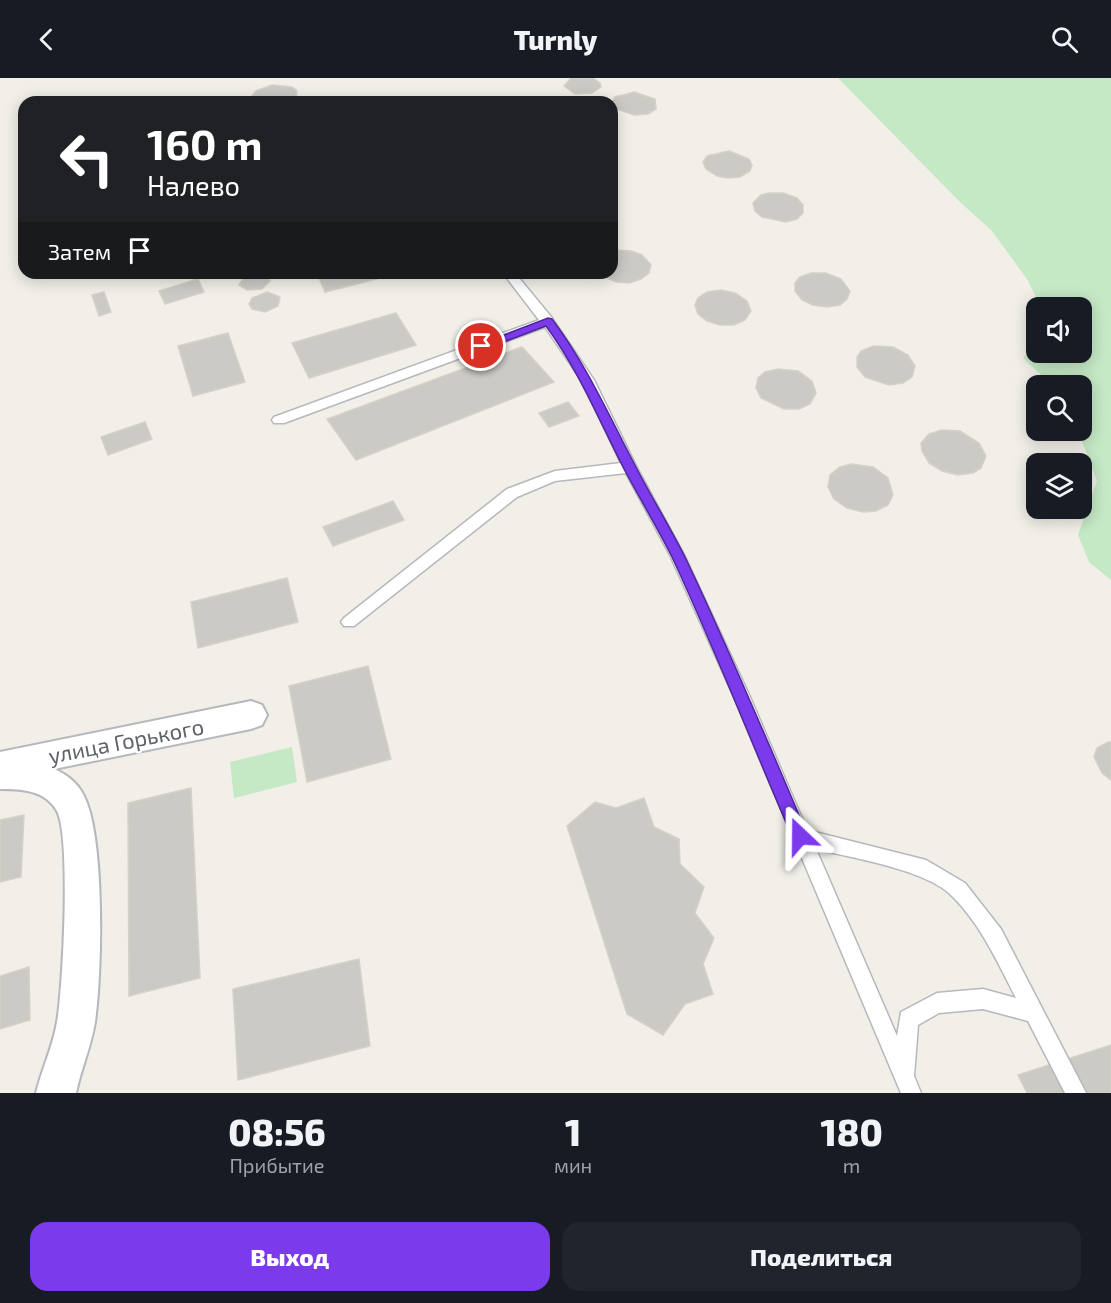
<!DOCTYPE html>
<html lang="ru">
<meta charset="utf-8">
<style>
:root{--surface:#171b24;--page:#20242c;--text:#f1f3f6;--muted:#9ea1a6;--accent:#7c3aed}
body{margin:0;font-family:"Exo 2",sans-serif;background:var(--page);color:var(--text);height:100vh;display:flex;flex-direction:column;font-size:22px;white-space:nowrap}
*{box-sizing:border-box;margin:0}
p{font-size:20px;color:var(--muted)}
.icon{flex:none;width:33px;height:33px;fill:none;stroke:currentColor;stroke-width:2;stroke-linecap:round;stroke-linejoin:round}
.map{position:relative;height:1015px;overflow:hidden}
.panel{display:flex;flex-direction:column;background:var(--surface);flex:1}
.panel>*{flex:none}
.top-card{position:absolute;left:18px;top:18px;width:600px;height:183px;border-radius:18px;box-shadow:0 3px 15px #0003;background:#202124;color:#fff;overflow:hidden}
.buttons{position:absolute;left:1026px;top:219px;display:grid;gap:12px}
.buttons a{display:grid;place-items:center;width:66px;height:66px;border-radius:12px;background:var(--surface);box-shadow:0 3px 15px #0003;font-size:30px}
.pin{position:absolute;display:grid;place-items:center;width:51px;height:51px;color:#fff;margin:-26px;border:3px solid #fff;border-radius:50%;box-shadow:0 2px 6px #0007}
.me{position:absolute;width:66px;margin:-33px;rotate:337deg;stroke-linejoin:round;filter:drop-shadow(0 0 4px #0008)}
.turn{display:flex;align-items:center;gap:21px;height:126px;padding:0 30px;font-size:27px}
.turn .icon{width:78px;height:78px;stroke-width:2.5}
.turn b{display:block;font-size:42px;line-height:51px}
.then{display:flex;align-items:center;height:57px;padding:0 30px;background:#0003;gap:12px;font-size:22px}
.eta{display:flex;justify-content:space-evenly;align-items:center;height:102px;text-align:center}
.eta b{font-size:36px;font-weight:800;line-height:42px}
.primary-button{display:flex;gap:12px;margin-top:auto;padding:12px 30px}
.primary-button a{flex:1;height:69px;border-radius:18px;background:var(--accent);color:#fff;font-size:24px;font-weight:800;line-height:69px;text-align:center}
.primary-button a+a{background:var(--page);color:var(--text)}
header{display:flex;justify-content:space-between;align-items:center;height:78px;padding:0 30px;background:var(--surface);font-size:27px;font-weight:800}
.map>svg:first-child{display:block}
.green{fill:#c5e8c5}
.building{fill:#cccac5;stroke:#d6d1c6;stroke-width:1.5}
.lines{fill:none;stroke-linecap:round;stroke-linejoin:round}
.lane-casing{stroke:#b5b8bc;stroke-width:3}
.street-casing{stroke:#b5b8bc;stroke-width:4}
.lane{fill:#fff;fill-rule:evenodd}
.street{fill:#fff;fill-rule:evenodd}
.route{fill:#7c3aed;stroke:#51269a;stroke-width:1.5}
.labels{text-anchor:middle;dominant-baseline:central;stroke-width:4.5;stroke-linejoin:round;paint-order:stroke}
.street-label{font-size:22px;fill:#5f6368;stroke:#fff}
</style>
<header><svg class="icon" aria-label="back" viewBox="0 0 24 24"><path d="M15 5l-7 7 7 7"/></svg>Turnly<svg class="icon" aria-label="search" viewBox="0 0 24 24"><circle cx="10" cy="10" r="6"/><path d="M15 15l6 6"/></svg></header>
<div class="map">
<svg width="1111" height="1015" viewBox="0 0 1111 1015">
<rect width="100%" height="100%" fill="#f1efe8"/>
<path class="green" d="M838 0H1111V502L1089 484 1078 457 1097 403 1078 353 1082 352V308L1052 307 1023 280 1036 264V274H1082V230L1041 229 1027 201 992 153 959 123Z
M292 669 297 704 234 720 230 684Z"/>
<path class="building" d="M593 0 600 5 601 9 592 15 575 16 564 8 571 0Z
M272 7 292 9 297 13 296 20 292 24 253 23 252 18 256 13Z
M634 14 655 21 656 31 648 36 634 37 614 30 612 24 615 19Z
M729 73 749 81 752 87 750 93 740 99 728 100 717 98 706 91 703 84 707 78Z
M769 115H783L797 120 803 127V135L797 141 786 144 762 139 755 133 753 125 761 117Z
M616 172 631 173 642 177 651 187 649 195 641 201 629 205 616 204 605 199 600 195H612V173Z
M265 195 270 203 262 211 247 212 239 207 246 196Z
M317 195H396V196L325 214Z
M811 195H826L841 201 850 213 847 221 840 227 827 229 813 227 802 222 795 213V205L800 199Z
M198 201 204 214 165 226 159 213Z
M721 212 735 215 747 223 751 233 745 242 734 247H720L707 243 698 236 695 227 698 220 707 214Z
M104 214 111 234 99 238 92 217Z
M267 214 280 219 278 228 265 234 252 231 249 226 252 220Z
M396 235 416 267 309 300 292 265Z
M228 255 245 304 193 318 178 268Z
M873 268 893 269 908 277 915 288 912 299 903 305 889 307 865 299 857 289V279L861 273Z
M522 269 554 304 356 382 327 341Z
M778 291 798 293 812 303 816 315 810 326 799 331H784L761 320 756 310 758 300 765 294Z
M568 324 579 338 549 349 539 335Z
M145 344 152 361 108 377 101 359Z
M942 352 960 353 979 365 986 378 981 390 973 395 958 397 942 393 929 385 922 373 921 365 929 356Z
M851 386 873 389 888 400 893 417 888 427 876 433 863 434 847 430 834 421 828 409 830 397 840 389Z
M393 423 404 442 333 468 323 449Z
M287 500 298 544 198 570 191 524Z
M368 588 391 681 307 704 289 608Z
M1108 664H1111V702L1102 695 1094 679 1097 670Z
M191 710 200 900 129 918 128 725Z
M644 720 654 749 679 761 680 786 704 809 695 835 714 860 703 886 713 916 685 926 663 957 627 936 567 748 595 724 616 730Z
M24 737 21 799 0 804V742Z
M359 881 370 968 238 1002 233 911Z
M29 889 30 942 0 951V898Z
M1111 967V1015H1027L1018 997Z"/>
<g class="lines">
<defs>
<path id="lane" d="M503 195H515L552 240 594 302 637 390 684 477 750 619 807 752 926 782 965 805 1001 851 1086 1015H1065L1028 943 983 931 939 935 918 947 914 998 921 1015H901L734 619 670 477 626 395 555 403 517 419 354 548H344L341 544 344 540 507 411 555 393 621 385 582 303 545 249 284 345H274L272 342 274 339 539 242ZM816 771C852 780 929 792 953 819 981 847 998 885 1016 920L983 911 937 915 901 934 897 958Z"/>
<path id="street" d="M251 623 262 627 267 637 262 647 251 651 54 691C66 696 78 705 84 718 105 760 102 895 95 944 91 969 81 991 76 1015H36C42 991 53 968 57 944 63 911 71 759 57 733 45 712 22 711 0 711V674Z"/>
</defs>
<use href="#lane" class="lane-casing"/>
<use href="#street" class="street-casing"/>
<use href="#lane" class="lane"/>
<use href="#street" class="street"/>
</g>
<path class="route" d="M548 240 552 241C588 289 609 338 637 391 652 420 670 449 685 479 729 571 768 664 808 758L806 763 800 766 794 763C753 669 716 573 672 479 657 449 640 421 624 391 599 342 579 293 546 248L485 271 475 268Z"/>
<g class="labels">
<g class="street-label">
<text transform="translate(126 662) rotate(-11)">улица Горького</text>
</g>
</g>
</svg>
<div class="buttons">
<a><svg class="icon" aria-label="sound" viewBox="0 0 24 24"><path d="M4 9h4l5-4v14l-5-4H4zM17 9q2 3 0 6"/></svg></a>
<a><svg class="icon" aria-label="search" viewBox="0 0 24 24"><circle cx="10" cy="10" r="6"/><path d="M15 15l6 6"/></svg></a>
<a><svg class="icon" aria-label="layers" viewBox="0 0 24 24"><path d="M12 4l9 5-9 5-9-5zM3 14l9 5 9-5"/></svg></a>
</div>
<div class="pin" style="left:481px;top:268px;background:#d93025"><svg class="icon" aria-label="arrive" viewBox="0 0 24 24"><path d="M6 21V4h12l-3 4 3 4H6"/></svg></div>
<svg class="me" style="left:800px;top:758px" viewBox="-20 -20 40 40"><path d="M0-17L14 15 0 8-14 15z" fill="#7c3aed" stroke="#fff" stroke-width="4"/></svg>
<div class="top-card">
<div class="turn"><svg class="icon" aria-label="left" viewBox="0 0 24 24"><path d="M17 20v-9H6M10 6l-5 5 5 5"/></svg><div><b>160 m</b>Налево</div></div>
<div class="then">Затем<svg class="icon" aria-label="arrive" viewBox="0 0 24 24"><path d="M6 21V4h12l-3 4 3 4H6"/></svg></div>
</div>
</div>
<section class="panel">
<div class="eta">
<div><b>08:56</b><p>Прибытие</p></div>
<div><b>1</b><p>мин</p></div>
<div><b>180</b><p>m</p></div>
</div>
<div class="primary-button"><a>Выход</a><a>Поделиться</a></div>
</section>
